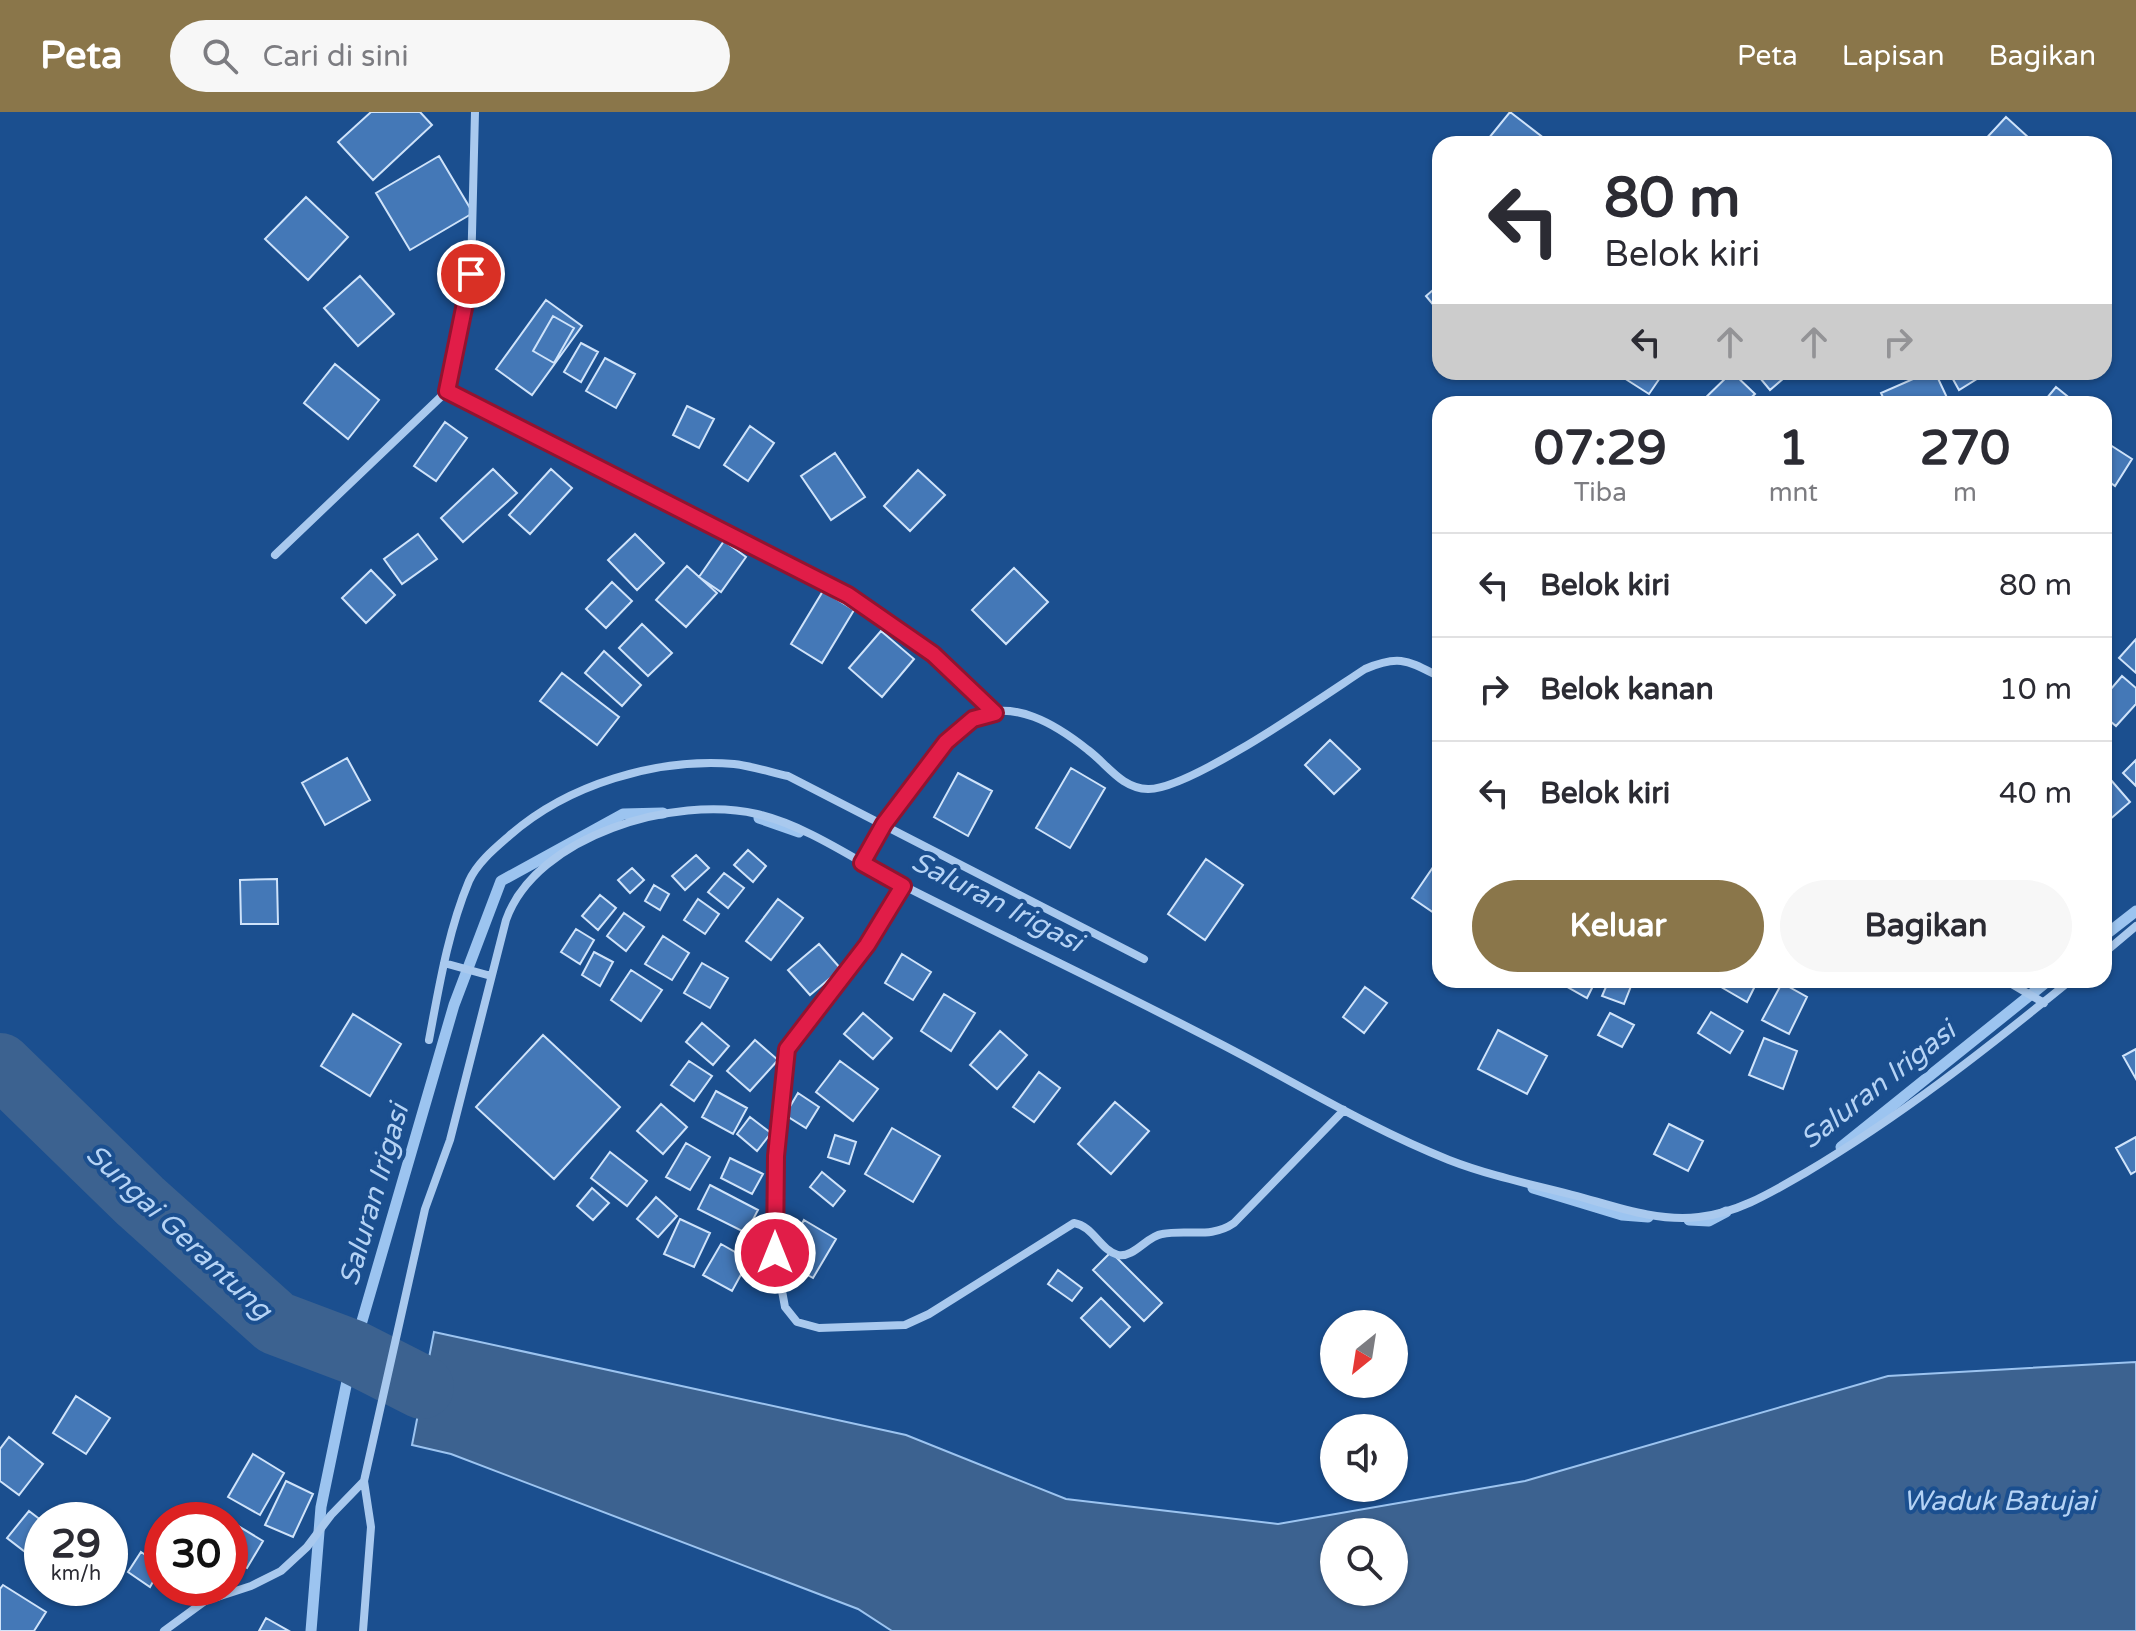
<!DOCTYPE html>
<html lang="id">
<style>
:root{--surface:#fff;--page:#f7f7f7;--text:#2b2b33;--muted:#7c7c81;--line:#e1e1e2;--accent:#8a764a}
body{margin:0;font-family:"Varela Round",sans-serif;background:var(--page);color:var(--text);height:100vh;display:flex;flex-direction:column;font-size:30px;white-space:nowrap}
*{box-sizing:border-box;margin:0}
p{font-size:26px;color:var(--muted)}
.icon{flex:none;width:44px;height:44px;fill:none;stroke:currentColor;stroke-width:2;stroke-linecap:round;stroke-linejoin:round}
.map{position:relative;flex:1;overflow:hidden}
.side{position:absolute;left:1432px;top:284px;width:680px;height:592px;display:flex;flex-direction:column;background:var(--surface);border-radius:24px;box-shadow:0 2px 6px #0004}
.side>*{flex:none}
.top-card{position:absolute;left:1432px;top:24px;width:680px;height:244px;border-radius:24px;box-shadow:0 2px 6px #0004;background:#fff;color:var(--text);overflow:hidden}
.needle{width:52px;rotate:210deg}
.tools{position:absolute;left:1320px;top:1198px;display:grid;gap:16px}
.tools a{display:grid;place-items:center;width:88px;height:88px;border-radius:50%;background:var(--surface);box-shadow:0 2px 6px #0004;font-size:40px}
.speed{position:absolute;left:24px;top:1390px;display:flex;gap:16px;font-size:40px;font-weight:700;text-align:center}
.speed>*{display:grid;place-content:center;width:104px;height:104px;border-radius:50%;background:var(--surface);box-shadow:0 2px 6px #0004;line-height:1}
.speed small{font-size:20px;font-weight:400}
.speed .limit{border:12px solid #d22;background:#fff;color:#111}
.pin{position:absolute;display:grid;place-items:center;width:68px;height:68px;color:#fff;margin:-34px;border:4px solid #fff;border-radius:50%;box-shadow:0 2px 8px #0007}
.me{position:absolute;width:88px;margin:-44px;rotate:0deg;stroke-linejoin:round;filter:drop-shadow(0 0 6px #0008)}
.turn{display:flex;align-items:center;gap:28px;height:168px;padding:0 40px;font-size:36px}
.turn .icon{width:104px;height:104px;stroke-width:2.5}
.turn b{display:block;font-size:56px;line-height:68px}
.lanes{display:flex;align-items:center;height:76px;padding:0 40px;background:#0003;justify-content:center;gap:40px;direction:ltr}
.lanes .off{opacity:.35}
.eta{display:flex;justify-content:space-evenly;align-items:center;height:136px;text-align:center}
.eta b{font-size:48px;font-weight:800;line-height:56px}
.primary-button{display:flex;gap:16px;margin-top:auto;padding:16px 40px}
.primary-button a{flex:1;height:92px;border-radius:48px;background:var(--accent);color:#fff;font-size:32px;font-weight:800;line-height:92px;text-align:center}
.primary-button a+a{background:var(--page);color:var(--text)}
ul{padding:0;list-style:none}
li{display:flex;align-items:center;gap:24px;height:104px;padding:0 40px;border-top:2px solid var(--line)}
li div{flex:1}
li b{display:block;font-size:30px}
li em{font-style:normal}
header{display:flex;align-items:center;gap:48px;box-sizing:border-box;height:112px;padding:0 40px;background:var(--accent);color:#fff}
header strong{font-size:38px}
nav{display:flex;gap:44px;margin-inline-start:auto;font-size:28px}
.search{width:560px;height:72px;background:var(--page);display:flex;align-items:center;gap:20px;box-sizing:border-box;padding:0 28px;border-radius:44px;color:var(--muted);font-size:30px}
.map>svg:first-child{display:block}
.water{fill:#3c6290;stroke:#9cc4f0;stroke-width:2;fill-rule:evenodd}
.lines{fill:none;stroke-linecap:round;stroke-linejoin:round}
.stream{stroke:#9cc4f0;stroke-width:11}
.river{stroke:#3c6290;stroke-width:64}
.building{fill:#4478b7;stroke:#cfe3fa;stroke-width:2}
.minor{stroke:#a9c9ee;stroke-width:8}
.route-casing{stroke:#92132f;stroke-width:20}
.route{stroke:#e11d48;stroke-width:14}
.labels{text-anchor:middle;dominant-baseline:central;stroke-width:8;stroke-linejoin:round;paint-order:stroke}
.water-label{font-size:28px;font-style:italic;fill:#b5d3f5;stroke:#1b4f8f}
</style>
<header>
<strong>Peta</strong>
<div class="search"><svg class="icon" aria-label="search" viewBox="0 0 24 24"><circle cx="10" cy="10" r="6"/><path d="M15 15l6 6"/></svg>Cari di sini</div>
<nav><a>Peta</a><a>Lapisan</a><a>Bagikan</a></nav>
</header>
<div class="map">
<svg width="2136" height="1519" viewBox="0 0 2136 1519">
<rect width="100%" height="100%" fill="#1b4f8f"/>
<path class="water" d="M434 1220 906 1323 1066 1387 1278 1412 1525 1369 1888 1264 2136 1250V1519H892L858 1497 451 1342 412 1333ZM1334 1420H1394V1480H1334Z"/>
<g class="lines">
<path class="stream" d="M759 706 799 720
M2104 824 2136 799
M1841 1035 2049 868
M1533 1076 1622 1103 1648 1105
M1689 1108 1709 1109 1726 1100
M311 1519 321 1395 353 1240 454 893 501 769 623 702 663 701"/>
<path class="river" d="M0 953 140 1089 276 1211 353 1240 422 1275"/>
</g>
<path class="building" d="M371 0H420L432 13 373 68 338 30Z
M1510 0 1545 27 1541 32H1484Z
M2006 5 2029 26 2023 32H1981Z
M439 44 473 101 410 138 376 81Z
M306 85 348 125 308 168 265 127Z
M360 164 394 202 358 234 324 196Z
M1440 172V201L1426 184Z
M546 188 582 214 532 283 496 257Z
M553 204 574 216 554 251 533 239Z
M581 231 598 240 581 270 564 260Z
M605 246 635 262 616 296 586 279Z
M335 252 379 288 348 327 304 291Z
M1628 260H1664L1649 282 1624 266Z
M1732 260 1755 282 1744 292H1699Z
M1755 260H1791L1770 278Z
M1929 260H1935L1950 292H1886L1881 281Z
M1949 260H1988L1959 278Z
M2056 275 2077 292H2042Z
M687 294 714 307 699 336 673 323Z
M445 310 467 326 436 369 414 354Z
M750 314 774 331 748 369 724 353Z
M2104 329 2132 347 2115 374 2104 366Z
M835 341 865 385 831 408 801 364Z
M493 357 517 381 463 430 441 406Z
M551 357 572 376 530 422 509 403Z
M918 358 945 383 910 419 884 394Z
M418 422 437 447 402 472 384 447Z
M635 422 664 451 637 478 608 448Z
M724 429 746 445 721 480 699 465Z
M687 454 717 481 686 515 656 488Z
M1014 456 1048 490 1006 532 972 498Z
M371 458 395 483 366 511 342 486Z
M612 470 632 489 606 516 586 497Z
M823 479 854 498 822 551 791 532Z
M642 512 672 541 648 564 619 536Z
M881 519 914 547 882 585 849 556Z
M2136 527V561L2119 546Z
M604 539 641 573 622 594 585 561Z
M562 561 619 605 597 633 540 589Z
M2122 564 2136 576V592L2116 614 2104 604V585Z
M1330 628 1360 657 1334 682 1305 653Z
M347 646 370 688 325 713 302 671Z
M2136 648V674L2123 661Z
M1071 656 1105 676 1070 736 1036 716Z
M2104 660 2130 690 2108 709 2104 703Z
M958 661 992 679 968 724 934 705Z
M748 738 766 754 753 770 734 753Z
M696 743 709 756 685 778 672 764Z
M1440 745V805L1412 786Z
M1206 747 1243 773 1205 828 1168 802Z
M632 756 644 768 630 781 618 768Z
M724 761 744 776 728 796 708 780Z
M277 767 278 812H241L240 768Z
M654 773 669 782 660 798 645 789Z
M600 783 616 796 598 818 582 804Z
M698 787 719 802 705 822 684 808Z
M778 787 803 806 771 848 746 829Z
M624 801 644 815 626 839 607 824Z
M576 817 594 828 580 852 561 840Z
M663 824 689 841 672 868 645 852Z
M819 832 841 857 810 883 788 858Z
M594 840 613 850 600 874 582 863Z
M902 842 931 860 913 888 885 871Z
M702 851 728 866 710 896 684 881Z
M631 858 662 878 641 909 611 888Z
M1555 868H1596L1587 886Z
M1609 868 1633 869 1624 892 1602 884Z
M1725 868H1758L1747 890 1721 875Z
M1782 871 1807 885 1789 922 1762 908Z
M1365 875 1387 891 1364 921 1343 905Z
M944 882 975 901 951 939 921 919Z
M1711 900 1743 919 1730 941 1698 921Z
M863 901 892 926 873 947 844 922Z
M1610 901 1634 913 1622 935 1598 923Z
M353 902 401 932 370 984 321 954Z
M702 911 729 934 713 953 686 930Z
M1498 918 1547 944 1527 982 1478 957Z
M1000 919 1027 943 997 977 970 953Z
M543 923 620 995 554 1067 476 995Z
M1764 926 1797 939 1783 977 1749 963Z
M755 928 778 948 750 979 727 959Z
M2136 937V967L2123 944Z
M689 949 712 964 694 989 671 973Z
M840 949 878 977 853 1009 816 980Z
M1039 960 1060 976 1034 1010 1013 995Z
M716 979 747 996 733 1022 702 1005Z
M798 981 819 995 806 1016 785 1003Z
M1115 990 1149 1019 1111 1062 1078 1032Z
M661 992 687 1015 663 1042 637 1019Z
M750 1005 771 1021 757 1039 737 1022Z
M1669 1012 1703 1029 1688 1059 1654 1042Z
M892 1016 940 1044 913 1090 865 1062Z
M835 1023 856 1030 849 1052 828 1045Z
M2136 1025V1059L2131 1062 2116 1036Z
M686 1031 710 1045 690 1078 666 1065Z
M610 1040 647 1069 627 1094 591 1066Z
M730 1046 763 1062 752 1082 721 1066Z
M822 1060 845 1079 833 1094 810 1075Z
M710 1073 758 1098 746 1121 698 1097Z
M592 1076 609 1091 593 1108 577 1094Z
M656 1085 677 1104 658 1125 637 1107Z
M680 1107 710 1121 694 1155 664 1142Z
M804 1108 836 1127 813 1166 781 1148Z
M721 1132 749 1148 732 1179 703 1163Z
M1111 1140 1162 1191 1144 1209 1093 1158Z
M1058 1158 1082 1176 1072 1189 1048 1172Z
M1101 1186 1130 1215 1110 1235 1081 1206Z
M76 1284 110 1306 86 1342 53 1321Z
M9 1325 43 1352 19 1383 0 1369V1337Z
M253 1342 284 1361 260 1403 228 1385Z
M286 1369 313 1382 293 1425 265 1413Z
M29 1399 42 1409V1434L33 1446 7 1426Z
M230 1409 263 1429 247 1456 230 1446Z
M141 1440 162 1454 150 1475 128 1460Z
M3 1473 46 1500 34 1519H0V1477Z
M266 1506 289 1519H259Z"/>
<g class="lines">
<path class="minor" d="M475 0 471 162 447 279 848 483 933 542 995 601
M275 443 447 279
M862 751C876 720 898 693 920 666 935 646 950 621 972 607 1012 584 1058 614 1088 638 1108 653 1121 676 1148 677 1190 678 1325 583 1365 557 1400 542 1408 549 1440 565
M903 774 867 833 787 937 776 1044 775 1141 785 1195 797 1210 819 1216 905 1213 929 1202 1074 1111C1093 1114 1100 1138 1118 1143 1134 1146 1147 1124 1162 1122 1188 1117 1211 1127 1234 1111L1344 998
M2104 841 2136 814
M444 851 491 864
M2005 868 2044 891
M429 928C439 875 448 819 469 769 477 751 494 737 509 724 568 672 656 646 734 652 752 654 770 660 788 664L1144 847
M164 1519 205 1489 251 1474 281 1459 307 1435 331 1403 364 1369
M363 1519 371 1415 364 1369 425 1097 450 1028 506 808C536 723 676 683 757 702 809 714 861 752 908 776 1009 827 1111 875 1211 927 1290 967 1366 1015 1449 1048 1490 1064 1535 1073 1577 1084 1617 1095 1658 1110 1699 1105 1738 1101 1772 1080 1805 1061 1901 1004 1985 938 2071 868"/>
</g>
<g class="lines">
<defs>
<path id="route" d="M471 162 447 279 848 483 933 542 995 601 973 607 946 630 884 712 862 751 903 774 867 833 787 937 776 1044 775 1141"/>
</defs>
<use href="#route" class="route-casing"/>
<use href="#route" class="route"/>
</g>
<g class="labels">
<g class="water-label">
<text transform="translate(997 790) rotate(27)">Saluran Irigasi</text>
<text transform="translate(1878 973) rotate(-38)">Saluran Irigasi</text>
<text transform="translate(374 1083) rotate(-74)">Saluran Irigasi</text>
<text transform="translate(179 1120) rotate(43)">Sungai Gerantung</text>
<text x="1999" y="1389">Waduk Batujai</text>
</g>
</g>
</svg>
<div class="tools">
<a><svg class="needle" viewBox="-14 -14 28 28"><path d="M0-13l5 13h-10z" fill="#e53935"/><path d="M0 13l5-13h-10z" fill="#7c7c81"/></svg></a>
<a><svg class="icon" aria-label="sound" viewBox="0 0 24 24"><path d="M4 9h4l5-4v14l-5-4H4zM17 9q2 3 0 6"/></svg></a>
<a><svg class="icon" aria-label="search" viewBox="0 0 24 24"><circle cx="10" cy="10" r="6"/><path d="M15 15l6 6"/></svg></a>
</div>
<div class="speed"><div>29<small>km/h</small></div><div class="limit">30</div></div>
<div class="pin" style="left:471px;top:162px;background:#d93025"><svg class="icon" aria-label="arrive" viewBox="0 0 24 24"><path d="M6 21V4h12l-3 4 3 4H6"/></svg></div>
<svg class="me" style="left:775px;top:1141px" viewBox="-20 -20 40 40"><circle r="17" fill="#e11d48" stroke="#fff" stroke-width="3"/><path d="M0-11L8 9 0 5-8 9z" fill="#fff"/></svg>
<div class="top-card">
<div class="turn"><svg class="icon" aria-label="left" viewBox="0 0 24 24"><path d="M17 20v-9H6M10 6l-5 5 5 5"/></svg><div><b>80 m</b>Belok kiri</div></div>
<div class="lanes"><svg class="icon" aria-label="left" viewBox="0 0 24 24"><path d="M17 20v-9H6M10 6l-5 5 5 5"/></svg><svg class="icon off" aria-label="ahead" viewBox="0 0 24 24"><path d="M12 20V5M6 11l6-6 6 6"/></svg><svg class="icon off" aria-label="ahead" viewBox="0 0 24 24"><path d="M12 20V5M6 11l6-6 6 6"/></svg><svg class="icon off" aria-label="right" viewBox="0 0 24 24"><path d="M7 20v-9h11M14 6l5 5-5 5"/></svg></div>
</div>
<section class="side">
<div class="eta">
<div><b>07:29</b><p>Tiba</p></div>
<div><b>1</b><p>mnt</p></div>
<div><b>270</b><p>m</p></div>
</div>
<ul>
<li><svg class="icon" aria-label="left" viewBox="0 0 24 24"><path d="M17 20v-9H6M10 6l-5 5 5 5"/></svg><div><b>Belok kiri</b></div><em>80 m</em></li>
<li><svg class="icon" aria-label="right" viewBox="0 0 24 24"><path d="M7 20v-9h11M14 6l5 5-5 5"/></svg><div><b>Belok kanan</b></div><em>10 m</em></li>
<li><svg class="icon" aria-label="left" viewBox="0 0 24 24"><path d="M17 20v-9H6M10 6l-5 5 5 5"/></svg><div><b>Belok kiri</b></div><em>40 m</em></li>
</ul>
<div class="primary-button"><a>Keluar</a><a>Bagikan</a></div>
</section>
</div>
